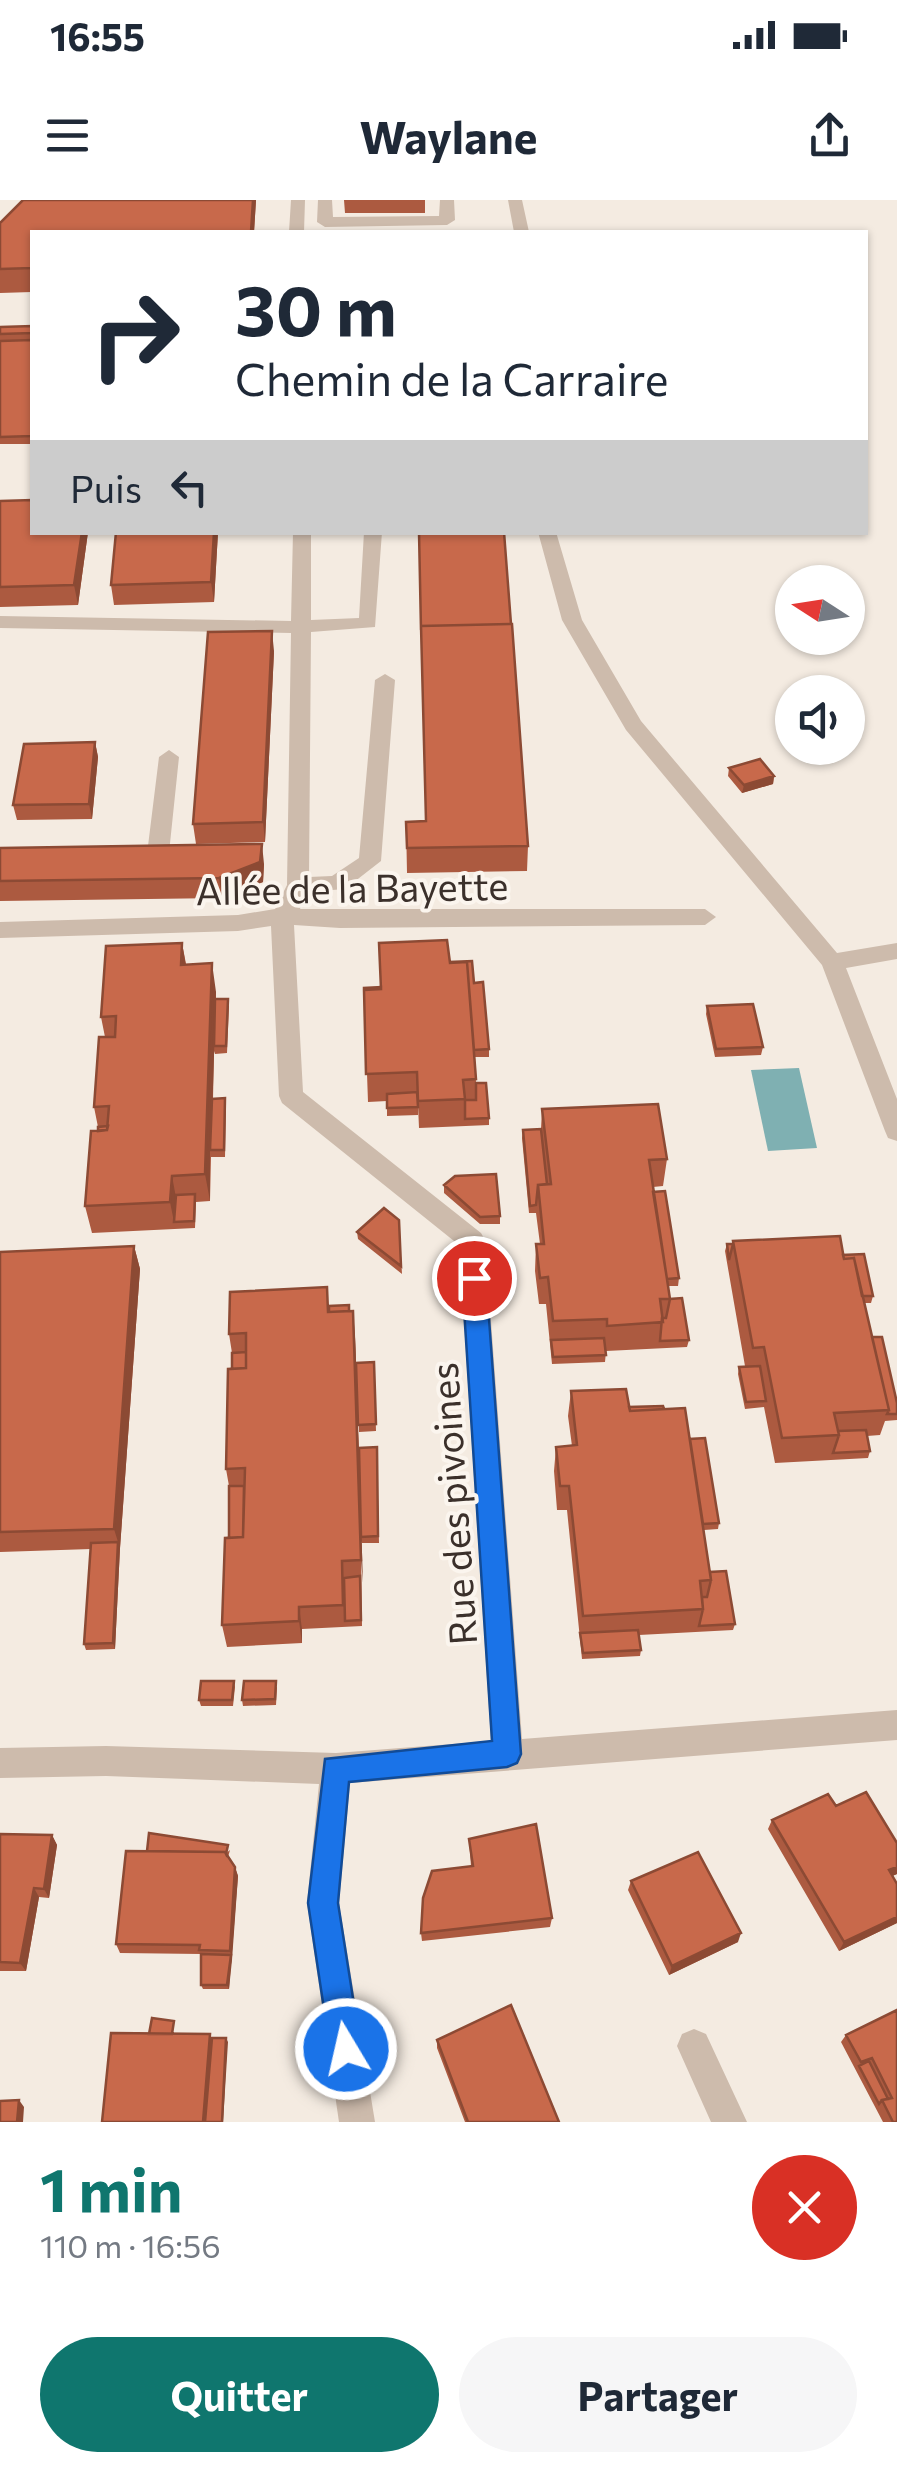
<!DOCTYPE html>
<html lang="fr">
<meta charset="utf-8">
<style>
:root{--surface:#fff;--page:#f6f6f7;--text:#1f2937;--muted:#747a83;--accent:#0f766e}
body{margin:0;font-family:Commissioner,sans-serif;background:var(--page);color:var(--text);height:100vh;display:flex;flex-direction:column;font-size:38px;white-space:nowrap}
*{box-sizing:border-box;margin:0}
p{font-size:32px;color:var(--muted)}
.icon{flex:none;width:55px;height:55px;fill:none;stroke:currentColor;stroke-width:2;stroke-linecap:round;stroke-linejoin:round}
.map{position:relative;height:1922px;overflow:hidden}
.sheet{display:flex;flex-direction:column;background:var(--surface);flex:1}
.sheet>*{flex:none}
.hud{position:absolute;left:30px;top:30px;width:838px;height:305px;border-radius:0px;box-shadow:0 2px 8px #0004;background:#fff;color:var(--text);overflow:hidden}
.needle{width:65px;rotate:282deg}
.buttons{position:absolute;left:775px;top:365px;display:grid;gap:20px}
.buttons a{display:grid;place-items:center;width:90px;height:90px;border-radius:50%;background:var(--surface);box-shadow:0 2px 8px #0004;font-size:50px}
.pin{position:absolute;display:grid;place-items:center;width:85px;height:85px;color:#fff;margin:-42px;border:5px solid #fff;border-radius:50%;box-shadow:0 2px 10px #0007}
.me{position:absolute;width:110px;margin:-55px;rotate:351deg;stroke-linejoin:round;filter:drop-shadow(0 0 8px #0008)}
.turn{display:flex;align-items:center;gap:35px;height:210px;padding:0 40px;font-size:45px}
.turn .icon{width:130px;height:130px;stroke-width:2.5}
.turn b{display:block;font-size:70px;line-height:85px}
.then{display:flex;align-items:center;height:95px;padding:0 40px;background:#0003;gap:20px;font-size:38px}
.round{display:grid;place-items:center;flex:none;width:105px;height:105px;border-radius:52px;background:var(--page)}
.summary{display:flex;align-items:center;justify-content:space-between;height:170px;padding:0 40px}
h1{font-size:60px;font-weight:700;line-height:75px;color:var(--accent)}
.cta{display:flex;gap:20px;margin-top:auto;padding:20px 40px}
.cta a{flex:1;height:115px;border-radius:60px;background:var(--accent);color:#fff;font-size:40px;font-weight:700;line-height:115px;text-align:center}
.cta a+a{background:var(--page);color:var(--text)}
.status{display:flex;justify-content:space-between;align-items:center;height:70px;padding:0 50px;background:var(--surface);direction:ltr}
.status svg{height:28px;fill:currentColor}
header{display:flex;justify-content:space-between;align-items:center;height:130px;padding:0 40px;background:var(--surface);font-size:45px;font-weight:700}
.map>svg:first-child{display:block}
.water{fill:#7fb0b2}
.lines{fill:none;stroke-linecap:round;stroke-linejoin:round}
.minor{fill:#cdbbac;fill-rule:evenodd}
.wall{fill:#ac5a40}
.shaded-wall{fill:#8c4a34}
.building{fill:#c8694b;stroke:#8c4a34;stroke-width:2.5}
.route{fill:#1a73e8;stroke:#114b97;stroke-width:2.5}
.labels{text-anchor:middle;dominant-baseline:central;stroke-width:8;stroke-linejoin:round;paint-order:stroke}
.street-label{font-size:38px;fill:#3b302b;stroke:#fbf5ee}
</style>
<div class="status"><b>16:55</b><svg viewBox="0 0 49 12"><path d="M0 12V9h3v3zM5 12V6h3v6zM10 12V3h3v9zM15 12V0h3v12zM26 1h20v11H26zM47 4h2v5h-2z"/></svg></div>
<header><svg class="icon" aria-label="menu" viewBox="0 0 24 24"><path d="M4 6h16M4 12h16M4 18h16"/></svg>Waylane<svg class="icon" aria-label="share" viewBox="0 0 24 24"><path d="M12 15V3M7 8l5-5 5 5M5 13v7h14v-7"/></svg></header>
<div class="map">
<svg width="897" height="1922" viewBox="0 0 897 1922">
<rect width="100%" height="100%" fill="#f4ebe1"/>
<path class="water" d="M799 868 817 948 768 951 751 870Z"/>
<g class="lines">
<path class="minor" d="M291 0H305L304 32H289Z
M318 0H332L333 17 439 16 440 0H454L455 20 447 25 325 27 317 22Z
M508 0H522L529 32H514Z
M293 332H311V420L359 418 364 332H382L375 427 311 432 309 677 332 676 359 658 375 480 385 474 395 480 381 661 345 689 307 692 300 709H705L716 717 705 725 340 728 294 725 303 892 481 1033 485 1040 522 1539 897 1510V1540L350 1583 339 1703 375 1922H339L307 1703 319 1584 106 1576 0 1578V1548L106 1546 336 1553 491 1541 459 1045 282 903 279 896 271 726 238 731 0 738V722L238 715 275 709 287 685 291 433 0 428V416L291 421Z
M538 332H556L582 420 641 521 837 753 897 743V759L846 768 897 899V941L888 938 885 931 822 765 626 530 562 420Z
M169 550 179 557 169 653 158 660 127 659 124 654 127 649 148 646 159 557Z
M694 1829 706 1834 747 1922H711L677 1846 682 1834Z"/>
</g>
<path class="wall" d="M23 0H256L254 32H32V92L0 93V23Z
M344 0H425V13H345Z
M32 126V244H0V127Z
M0 301 32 332H88L78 405 0 407Z
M218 332 214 402 114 405 111 385Z
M274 451 265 642 196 644 193 624Z
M95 542 98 557 92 619 17 620 13 605Z
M729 568 774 576 773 584 742 593 728 576Z
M406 622 528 646 527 671 407 673Z
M0 648 264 664 263 682 222 698 0 701Z
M182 743 186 764 216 792V799L229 806 227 853 215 854 214 851 213 899 226 906 225 957H211L210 1001 196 1002 195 1028 92 1033 85 1006 98 927 94 907 105 837 101 817Z
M449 762 474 783 489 849V857H475L476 883 489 918V925L419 928 418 905V915L387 916V901L368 902 364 788 381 787Z
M707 806 763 847 761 855 715 857 706 814Z
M542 909 667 959 663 986 653 987 679 1078 678 1086H668L670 1099 689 1140 687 1147 606 1151 605 1162 552 1164 546 1104H539L535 1071 536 1044H540L536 1013H529L522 938 523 930 541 929Z
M444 985 500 1016V1024H480L444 993Z
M399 1020 402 1074 358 1039 357 1032Z
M733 1041 843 1055 873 1096 871 1103H864L872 1137 897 1203V1220L885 1221 880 1235 867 1236 870 1251 868 1258 775 1263 764 1207 745 1209 738 1174 739 1167 745 1166 725 1051 727 1044H733Z
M134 1046 140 1069 120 1348 115 1449 86 1450 84 1444 91 1349 0 1352V1052Z
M329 1106 350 1111 355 1137 356 1163 374 1162 376 1231 359 1232 357 1199 361 1309 377 1253 379 1343H362L361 1341 362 1426 302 1429V1443L227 1447 222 1425 229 1338V1286L226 1269 232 1153 229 1134Z
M571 1191 629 1207 664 1209 690 1239 719 1323 718 1329 704 1330 710 1372 735 1424 733 1430 639 1435 641 1450 640 1456 582 1459 567 1310H557L554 1271 556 1247 572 1246 568 1216Z
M234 1481 235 1487 233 1506H201L199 1500Z
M277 1487 276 1505 243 1506 242 1500Z
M772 1620 897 1674 892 1676 897 1684V1723L839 1751 768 1629Z
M0 1634 52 1635 57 1645 49 1698 39 1697 26 1771H0Z
M469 1639 552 1718 550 1727 422 1741 421 1733 471 1666Z
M230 1650 228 1657 235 1667 238 1676 229 1789H203L201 1785V1754L120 1753 116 1744Z
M631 1681 738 1742 669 1775 628 1690Z
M897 1810V1922H883L841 1842 846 1835Z
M437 1840 559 1922H465L437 1848Z"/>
<path class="shaded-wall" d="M253 0H256L254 32H251Z
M82 332H88L78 405 74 385Z
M214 332H218L214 402 211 382Z
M272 431 274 451 265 642 263 622Z
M95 542 98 557 92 619 89 604Z
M774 576 773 584 742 593 744 585Z
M262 644 264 664 263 682 222 698 219 678Z
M182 743 187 772 181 765Z
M212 763 216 792 211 950H210V1001L205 974Z
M172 976 177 1003 174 1022 170 1002Z
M134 1046 140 1069 120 1348 115 1449 113 1443 118 1342 114 1329Z
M353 1111 355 1137 363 1383 361 1360Z
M299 1407 302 1429V1443L299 1421Z
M52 1635 57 1645 49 1698 44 1689Z
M235 1667 238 1676 232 1760 230 1751Z
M897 1667V1674L883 1680 889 1670Z
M34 1688 39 1697 26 1771 20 1763Z
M897 1717V1723L839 1751 844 1742Z
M741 1733 738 1742 669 1775 672 1766Z
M231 1755 232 1760 229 1789 227 1785Z
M226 1838 228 1842 223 1922H222Z
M19 1900 24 1907 23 1922H17Z"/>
<path class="building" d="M23 0H253L251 32H32V68L0 69V23Z
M32 126V133L0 134V127Z
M32 140V236L0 237V141Z
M32 300V332H82L74 385 0 387V301Z
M116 332H214L211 382 111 385Z
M419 332H504L511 424 421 426V430Z
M512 424 528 646 407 648 406 622 426 621 421 426Z
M272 431 263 622 193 624 208 432Z
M95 542 89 604 13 605 24 544Z
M760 559 774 576 744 585 729 568Z
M262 644 260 662 219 678 0 681V648Z
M447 740 450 763 467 762 476 879 463 880 465 899 418 901 417 872 366 874 364 790 381 789 379 743Z
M182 743 181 765 212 763 205 974 172 976 170 1002 85 1006 91 931 107 930 109 906 94 907 99 837H115L116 816 101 817 106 746Z
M472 761 474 783 483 782 489 849 474 850 467 762H449Z
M381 787V789L364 790V788Z
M215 799H228L226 846H214Z
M753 804 763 847 716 849 707 806Z
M476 883H486L489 918 465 919V900H476Z
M417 892 418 907 387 908V894Z
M225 898 224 950H210L212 899Z
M658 904 667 959 649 960 670 1099H660L663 1122 607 1126V1119L553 1121 548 1077 540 1078 536 1044H544L538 985 551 984 542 909Z
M108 926 107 930 98 931V927Z
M541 929 547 984 538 985 536 1005 530 1006 523 930Z
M496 974 500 1016 480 1017 444 985 455 976Z
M665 991 679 1078 667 1079 653 992Z
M195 994 194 1021 174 1022 176 995Z
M384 1008 399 1020 401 1066 357 1032Z
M840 1036 844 1059 854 1058 889 1210 834 1213 839 1235 782 1238 764 1147 753 1148 733 1041Z
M727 1044H733L729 1060Z
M134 1046 114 1329 0 1332V1052Z
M864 1054 873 1096H862L854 1058 844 1059 843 1055Z
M327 1087 328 1112 353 1111 361 1360 342 1361 343 1405 299 1407V1421L222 1425 225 1338 243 1337 245 1268 226 1269 228 1169 246 1168V1133L229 1134 230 1092Z
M682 1098 689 1140 660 1141 662 1118H666L670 1099Z
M349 1105V1111L329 1112V1106Z
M872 1137H882L897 1203V1214H887L889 1210Z
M604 1138 606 1155 553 1157 551 1140Z
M246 1152V1168L232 1169V1153Z
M374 1162 376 1224 358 1225 356 1163Z
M760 1166 766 1201 746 1202 739 1167Z
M626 1189 630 1211 685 1208 711 1380 700 1381 703 1409 583 1416 569 1286H560L556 1247 577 1245 571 1191Z
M663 1206 664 1209 630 1211 629 1207Z
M866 1230 870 1251 833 1253 839 1235 838 1231Z
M705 1238 719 1323 703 1324 690 1239Z
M377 1247 378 1336 361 1337 359 1248Z
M229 1286H244L243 1337 229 1338Z
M118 1342 113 1443 84 1444 91 1343Z
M726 1371 735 1424 699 1426 703 1409 702 1397H707L711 1380 710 1372Z
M360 1376 361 1420 345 1421 344 1378Z
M638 1430 641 1450 583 1453 580 1433Z
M201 1481H234L232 1500H199Z
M244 1481H276L275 1499 242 1500Z
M866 1592 897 1643V1667L889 1670 897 1684V1717L844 1742 772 1620 828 1594 836 1606Z
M536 1624 552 1718 421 1733 423 1698 432 1671 473 1666 469 1639Z
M149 1633 228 1645 226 1654 225 1652 147 1651Z
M0 1634 52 1635 44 1689 34 1688 20 1763 0 1762Z
M126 1651 225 1652 235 1667 230 1751 199 1750 200 1745 116 1744Z
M698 1652 741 1733 672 1766 631 1681Z
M201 1754 231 1755 227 1785H201Z
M511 1805 559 1922H468L437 1840Z
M897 1810V1922H893L882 1900 892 1898 872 1858 861 1862 846 1835Z
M152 1818 174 1821 172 1834H149Z
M111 1833 210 1834 203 1922H102Z
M212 1838H226L222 1922H205Z
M869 1861 888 1899 882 1900 879 1904 859 1866Z
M19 1900 17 1922H0V1901Z"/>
<path class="route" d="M474 1068 486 1078 521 1554 517 1563 507 1567 349 1582 338 1703 361 1849 357 1860 346 1865 335 1860 330 1849 308 1703 325 1559 492 1541 462 1078Z"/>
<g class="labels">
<g class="street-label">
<text transform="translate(352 687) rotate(-1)">Allée de la Bayette</text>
<text transform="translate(452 1304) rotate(-94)">Rue des pivoines</text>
</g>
</g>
</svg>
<div class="buttons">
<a><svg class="needle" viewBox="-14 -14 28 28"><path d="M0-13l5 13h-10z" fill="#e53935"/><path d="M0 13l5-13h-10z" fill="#747a83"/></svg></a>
<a><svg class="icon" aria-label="sound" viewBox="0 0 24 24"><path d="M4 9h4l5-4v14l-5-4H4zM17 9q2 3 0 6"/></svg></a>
</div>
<div class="pin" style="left:474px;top:1078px;background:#d93025"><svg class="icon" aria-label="arrive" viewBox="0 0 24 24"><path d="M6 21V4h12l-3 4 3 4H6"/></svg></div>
<svg class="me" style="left:346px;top:1849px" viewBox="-20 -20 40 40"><circle r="17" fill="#1a73e8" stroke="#fff" stroke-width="3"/><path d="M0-11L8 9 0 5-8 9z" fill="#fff"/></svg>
<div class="hud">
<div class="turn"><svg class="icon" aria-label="right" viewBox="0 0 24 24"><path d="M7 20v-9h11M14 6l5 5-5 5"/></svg><div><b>30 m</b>Chemin de la Carraire</div></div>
<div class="then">Puis<svg class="icon" aria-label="left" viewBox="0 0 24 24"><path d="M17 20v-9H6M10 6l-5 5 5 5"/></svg></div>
</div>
</div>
<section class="sheet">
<div class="summary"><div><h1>1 min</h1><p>110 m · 16:56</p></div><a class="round" style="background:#d93025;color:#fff"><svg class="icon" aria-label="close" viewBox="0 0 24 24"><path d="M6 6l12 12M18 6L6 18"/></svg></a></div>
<div class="cta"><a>Quitter</a><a>Partager</a></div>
</section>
